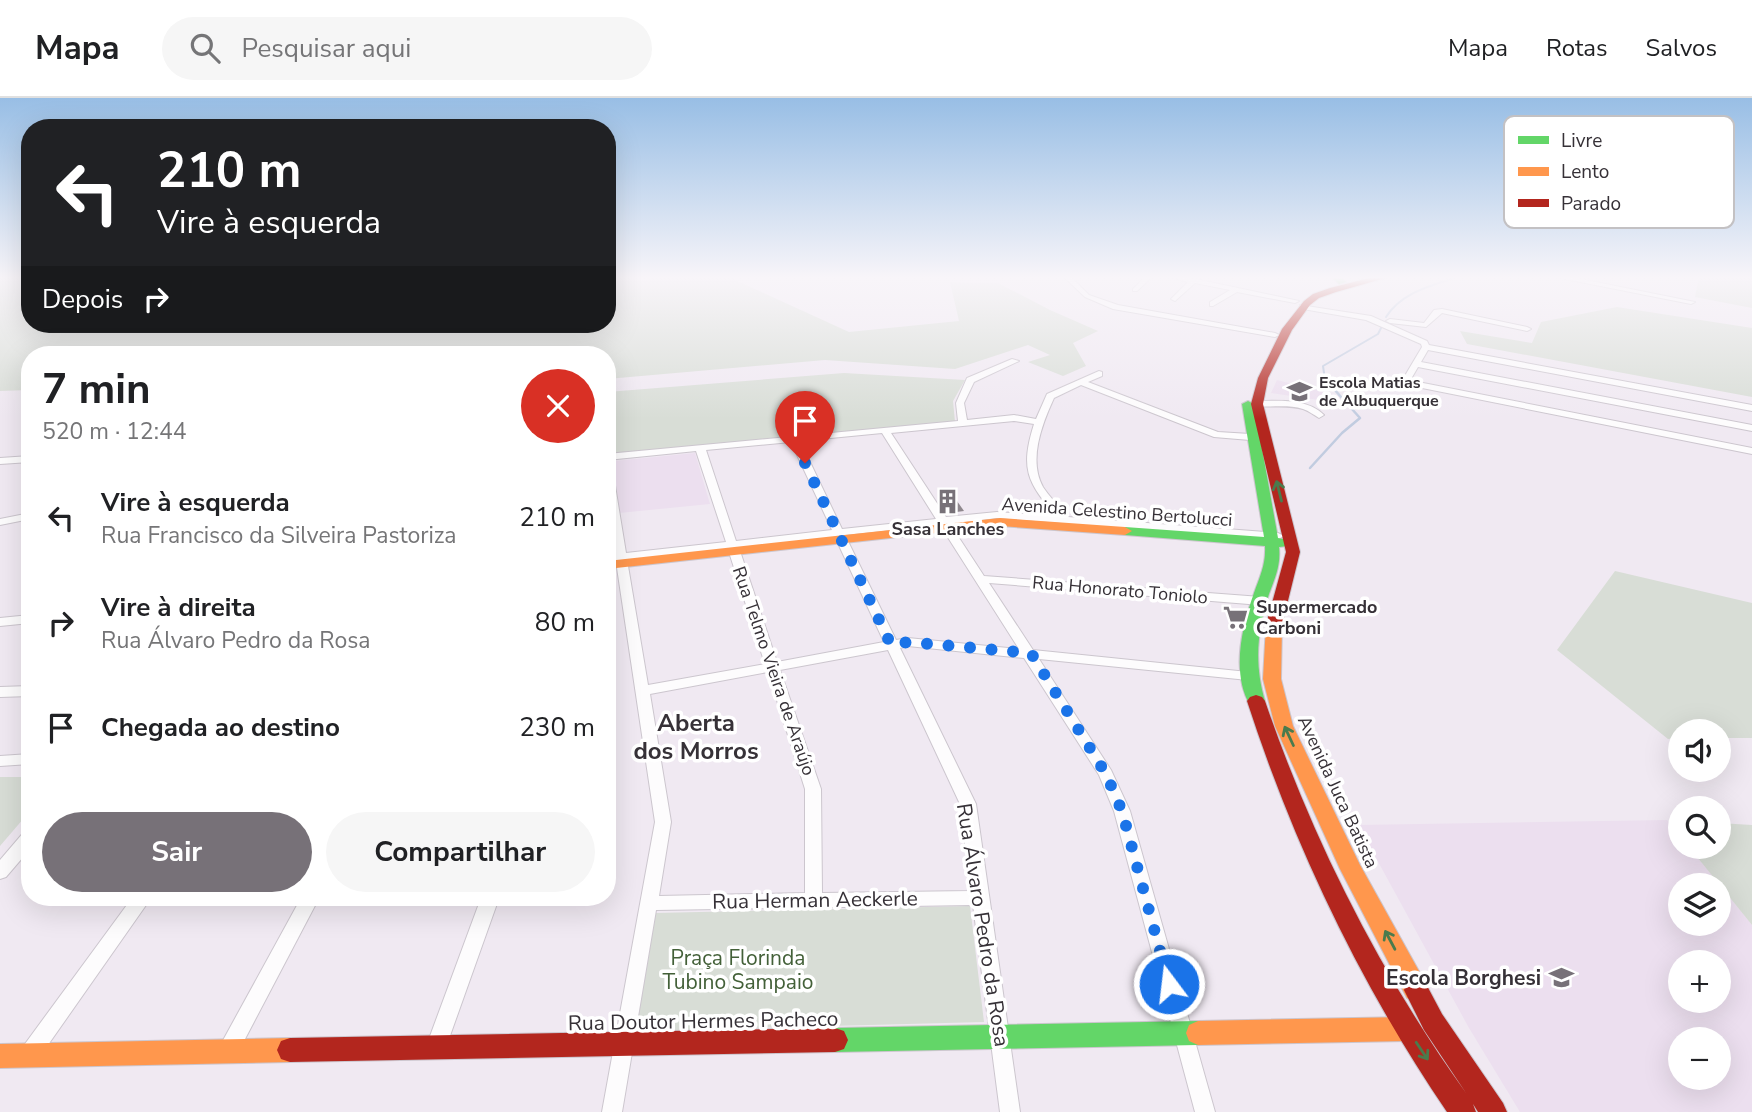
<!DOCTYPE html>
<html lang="pt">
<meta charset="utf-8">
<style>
:root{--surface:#fff;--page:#f6f6f6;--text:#202124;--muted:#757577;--line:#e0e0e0;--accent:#777178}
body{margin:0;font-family:"Nunito Sans",sans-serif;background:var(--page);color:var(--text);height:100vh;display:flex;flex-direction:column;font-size:26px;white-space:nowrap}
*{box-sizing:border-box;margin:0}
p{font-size:23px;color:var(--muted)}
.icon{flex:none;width:38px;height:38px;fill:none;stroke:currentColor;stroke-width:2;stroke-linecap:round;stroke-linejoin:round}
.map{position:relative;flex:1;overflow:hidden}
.details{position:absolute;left:21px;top:248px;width:595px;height:560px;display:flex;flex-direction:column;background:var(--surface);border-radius:28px;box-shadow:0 7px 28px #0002}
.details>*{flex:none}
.banner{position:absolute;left:21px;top:21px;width:595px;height:214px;border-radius:28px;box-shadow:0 7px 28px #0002;background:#202124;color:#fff;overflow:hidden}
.controls{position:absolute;left:1668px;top:621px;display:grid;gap:14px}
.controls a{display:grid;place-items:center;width:63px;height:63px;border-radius:50%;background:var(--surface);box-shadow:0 7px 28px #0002;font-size:35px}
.pin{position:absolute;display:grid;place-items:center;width:60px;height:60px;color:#fff;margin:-72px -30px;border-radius:50% 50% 50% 0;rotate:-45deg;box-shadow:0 0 7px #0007}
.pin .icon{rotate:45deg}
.me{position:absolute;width:77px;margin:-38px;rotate:345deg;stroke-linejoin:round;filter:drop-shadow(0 0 5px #0008)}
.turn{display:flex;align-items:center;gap:24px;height:147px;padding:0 21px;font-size:32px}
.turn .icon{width:91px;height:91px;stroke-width:2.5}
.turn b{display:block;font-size:49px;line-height:60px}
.then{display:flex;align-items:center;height:66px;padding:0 21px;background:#0003;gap:14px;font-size:26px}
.round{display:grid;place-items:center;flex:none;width:74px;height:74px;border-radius:37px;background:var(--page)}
.head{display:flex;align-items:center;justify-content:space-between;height:119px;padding:0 21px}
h1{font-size:42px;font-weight:700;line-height:52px}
.action{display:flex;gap:14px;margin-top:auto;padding:14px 21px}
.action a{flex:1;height:80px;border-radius:42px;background:var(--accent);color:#fff;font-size:28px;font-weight:700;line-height:80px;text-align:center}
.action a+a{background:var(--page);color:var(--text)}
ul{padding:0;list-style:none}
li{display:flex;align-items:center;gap:21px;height:105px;padding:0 21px}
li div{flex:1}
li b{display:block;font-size:26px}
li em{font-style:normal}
header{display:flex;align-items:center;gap:42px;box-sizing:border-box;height:98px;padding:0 35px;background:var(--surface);border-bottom:2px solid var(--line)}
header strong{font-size:33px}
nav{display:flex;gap:38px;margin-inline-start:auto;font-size:24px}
.search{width:490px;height:63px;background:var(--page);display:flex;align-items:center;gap:18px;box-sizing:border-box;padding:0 24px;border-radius:38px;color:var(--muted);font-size:26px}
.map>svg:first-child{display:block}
.built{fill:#ecdfef;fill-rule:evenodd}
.green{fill:#d8ddd6}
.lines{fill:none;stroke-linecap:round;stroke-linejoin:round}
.stream-far1{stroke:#c1cce0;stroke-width:2}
.stream{stroke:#c1cce0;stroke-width:2.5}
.building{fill:#8f888e}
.street-casing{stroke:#ccc6ce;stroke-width:2}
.fast-casing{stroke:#ccc6ce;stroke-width:2}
.slow-casing{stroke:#ccc6ce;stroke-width:2}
.jam-casing{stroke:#ccc6ce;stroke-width:2}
.street{fill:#fdfcfd;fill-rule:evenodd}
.fast{fill:#63d668;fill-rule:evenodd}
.slow{fill:#ff974d;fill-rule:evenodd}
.jam{fill:#b3261e;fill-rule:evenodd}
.oneway{stroke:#4a7b4d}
.route{stroke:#1a73e8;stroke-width:12;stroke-dasharray:0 21.6}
.labels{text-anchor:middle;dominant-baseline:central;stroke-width:7;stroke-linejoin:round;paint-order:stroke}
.far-poi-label{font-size:16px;font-weight:bold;fill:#363137;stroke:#fff;text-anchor:start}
.street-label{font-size:18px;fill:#363137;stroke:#fff}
.poi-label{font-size:18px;font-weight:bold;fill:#363137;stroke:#fff}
.near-street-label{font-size:21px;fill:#363137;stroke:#fff}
.near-park-label{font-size:21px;fill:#436038;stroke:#fff}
.near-poi-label{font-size:21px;font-weight:bold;fill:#363137;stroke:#fff;text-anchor:end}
.district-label{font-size:24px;font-weight:bold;fill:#363137;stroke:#fff}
.key{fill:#fff;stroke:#c3c1c3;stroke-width:2}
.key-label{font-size:19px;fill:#363137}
</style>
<header>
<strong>Mapa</strong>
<div class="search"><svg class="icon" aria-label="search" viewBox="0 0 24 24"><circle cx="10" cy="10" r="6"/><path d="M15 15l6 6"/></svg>Pesquisar aqui</div>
<nav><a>Mapa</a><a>Rotas</a><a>Salvos</a></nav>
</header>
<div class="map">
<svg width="1752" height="1014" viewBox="0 0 1752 1014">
<rect width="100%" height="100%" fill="#f0e9f2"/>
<path class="built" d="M1277 282 1340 298 1346 306 1271 295Z
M695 355 710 406 619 415 614 363Z
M1667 722 1680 738V749H1689L1752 827V1014H1520L1469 930 1358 727ZM1680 788H1718V826H1680ZM1680 864H1718V903H1680ZM1680 942H1718V980H1680Z"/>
<path class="green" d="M0 179H30V226H607V179L646 182 654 179H722L733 181 849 234 959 223 950 184 998 185 1050 212 1098 233 1073 245 1086 268 1063 278 1028 264 1050 257 1028 247 955 271 825 262 607 281V257H30V292L0 293Z
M1699 179H1752V210L1695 199Z
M1617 209 1752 230V299L1467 246 1460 233 1532 245 1541 224Z
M844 275 965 282 953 303 955 324 607 357V294Z
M1615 473 1752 505V640H1719L1718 634H1680V640L1668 641 1557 552Z
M0 679H30V713L0 748Z
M1719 725 1752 727V827L1689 749H1718Z
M970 808 984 924 636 933 656 815Z"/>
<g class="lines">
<path class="stream-far1" d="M1386 219C1402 194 1431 188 1457 179
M1325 282 1323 268 1378 236 1382 228"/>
<path class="stream" d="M1310 370 1342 335 1360 320 1324 280"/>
</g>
<path class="building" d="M951 396 957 403 964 413 949 415 939 398Z"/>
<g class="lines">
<defs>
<path id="street" d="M1064 179H1071L1089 197 1118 207 1275 235 1279 237 1275 239 1113 211 1085 199Z
M1145 179H1152L1137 193H1133V191Z
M1170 179H1186L1299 203 1295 205 1237 194 1213 208H1210V204L1230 192 1195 185 1175 203 1171 201 1188 184Z
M1555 179H1571L1695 204 1691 206Z
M1300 207 1371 218 1427 243 1429 247 1752 307V313L1428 252 1421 264 1752 327V333L1418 269 1411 281 1413 283 1752 350V356L1407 287 1403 281 1422 249 1421 246 1366 222 1303 211H1300Z
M1442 211 1527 229 1531 231 1527 233 1442 215 1426 229 1390 225 1386 223 1390 221 1424 225 1434 212Z
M1012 261 1019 263 974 284 964 305 967 322 1014 317 1036 321 1047 296 1099 273 1102 274V278L1088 284 1218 334 1250 336 1255 339 1250 342 1214 339 1081 287 1054 300C1042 326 1028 362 1043 389 1050 400 1060 409 1068 419L1278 435 1284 438 1278 441 1072 426 1067 429 1061 425 997 420 950 426 984 478 1261 499 1267 503 1261 507 989 485 1033 552 1248 574 1253 575 1255 578 1253 581 1248 582 1039 561 1111 672 1130 713 1215 1014H1195L1114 713 1099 677 1024 560 908 548 900 550 976 706 1020 1014H1000L973 807 656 812 622 1014H602L655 724 616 463 607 464V458L615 457 607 404V366L612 369 626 455 726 444 696 353 607 362V356L958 323 956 305 967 280ZM1014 323 1034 326C1020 371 1027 384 1056 418L997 414 946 419 891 335ZM882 335 936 421 842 431 800 343ZM791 344 832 432 736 443 706 352ZM940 427 1019 551 908 540 896 542 845 437ZM835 439 884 544 777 564 739 450ZM728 451 765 566 648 587 627 462ZM888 552 960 706 971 793 822 795 821 691 780 572ZM768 574 805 691V795L659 798 671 724 650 596Z
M1257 303C1279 303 1307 300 1324 317L1319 320C1314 317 1309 313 1303 311 1287 306 1270 310 1254 308L1253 306Z
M30 358V364L0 366V360Z
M30 415V421L0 427V421Z
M30 517V525L0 528V520Z
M30 588V598L0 599V589Z
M30 656V666L0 668V658Z
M30 733V751L6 779 0 781V762L24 734Z
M132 800H151L36 964 29 967 22 964 19 957 22 950Z
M301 800H319L235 960 228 963 221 960 218 953 221 946Z
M481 800H499L446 949 443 956 436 959 429 956 426 949Z"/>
<path id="fast" d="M1331 179H1341L1346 184 1339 186Z
M1248 303 1254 306 1278 440 1288 442 1290 445 1288 448 1279 449C1281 467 1275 480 1269 496 1257 533 1254 566 1265 603L1262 607H1250C1231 575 1242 528 1254 495 1260 478 1266 466 1265 448L1125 437 1118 433 1125 429 1264 439 1242 306Z
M1198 923 1207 927 1210 935 1207 943 1198 947 835 954 826 951 822 942 826 933 835 930Z"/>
<path id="slow" d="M1000 420 1125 429 1132 433 1125 437 1000 428 607 471V463Z
M1274 522 1282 527 1281 581 1293 628 1360 767 1425 884 1428 892 1425 900 1416 903 1407 900 1340 771 1275 628 1263 581 1266 527Z
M1407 919 1416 923 1419 931 1416 939 1407 943 1198 947 1189 943 1186 935 1189 927 1198 923Z
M290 940 299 943 303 952 299 961 290 964 0 970V946Z"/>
<path id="jam" d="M1373 179H1389L1336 194 1319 200 1310 207 1292 232 1268 280 1263 306 1300 454 1282 527 1280 531H1268L1266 527 1286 454 1251 306 1258 280 1282 231 1304 203 1313 196 1330 190Z
M1256 597 1262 599 1265 603C1313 743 1380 875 1466 995L1424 932 1404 892 1407 884 1416 881 1425 884 1442 916 1503 1005 1507 1014H1478L1473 1006 1476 1014H1447C1361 888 1294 748 1247 603L1250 599Z
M835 930 844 933 848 942 844 951 835 954 290 964 281 961 277 952 281 943 290 940Z"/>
</defs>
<use href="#street" class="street-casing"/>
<use href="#fast" class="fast-casing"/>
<use href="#slow" class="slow-casing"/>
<use href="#jam" class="jam-casing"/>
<use href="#street" class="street"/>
<use href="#fast" class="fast"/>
<use href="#slow" class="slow"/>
<use href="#jam" class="jam"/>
</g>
<defs><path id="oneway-shaft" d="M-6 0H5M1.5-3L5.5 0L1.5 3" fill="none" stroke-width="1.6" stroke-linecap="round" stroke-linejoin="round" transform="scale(1.75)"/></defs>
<g class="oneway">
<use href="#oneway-shaft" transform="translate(1279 393) rotate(-104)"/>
<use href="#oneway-shaft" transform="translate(1289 638) rotate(-115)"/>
<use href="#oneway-shaft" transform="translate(1390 842) rotate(-118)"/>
<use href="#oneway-shaft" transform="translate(1422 953) rotate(56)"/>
</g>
<linearGradient id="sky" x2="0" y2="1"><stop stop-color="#98bee5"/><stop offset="0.56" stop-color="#f8f5f9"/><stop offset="1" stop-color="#f8f5f9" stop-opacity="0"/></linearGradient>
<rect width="1752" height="321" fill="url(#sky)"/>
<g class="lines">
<path class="route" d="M805 365 891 547 908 544 1031 555 1106 676 1122 713 1169 886"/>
</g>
<defs>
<symbol id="school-bare" viewBox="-9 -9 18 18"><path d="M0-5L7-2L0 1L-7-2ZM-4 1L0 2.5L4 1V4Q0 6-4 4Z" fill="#777178" stroke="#fff" stroke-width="2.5" paint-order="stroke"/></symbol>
<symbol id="building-bare" viewBox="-9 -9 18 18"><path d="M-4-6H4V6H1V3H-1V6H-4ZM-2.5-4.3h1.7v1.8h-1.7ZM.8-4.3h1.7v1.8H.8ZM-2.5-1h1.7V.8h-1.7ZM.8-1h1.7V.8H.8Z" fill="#777178" stroke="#fff" stroke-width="2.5" paint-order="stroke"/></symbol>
<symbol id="supermarket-bare" viewBox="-9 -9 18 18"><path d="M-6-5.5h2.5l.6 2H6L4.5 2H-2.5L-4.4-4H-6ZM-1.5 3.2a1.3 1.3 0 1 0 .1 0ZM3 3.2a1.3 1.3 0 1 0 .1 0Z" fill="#777178" stroke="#fff" stroke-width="2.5" paint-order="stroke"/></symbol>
</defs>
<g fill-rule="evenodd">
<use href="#school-bare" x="1282" y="276" width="35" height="35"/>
<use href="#building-bare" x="930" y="386" width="35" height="35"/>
<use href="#supermarket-bare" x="1218" y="502" width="35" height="35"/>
<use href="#school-bare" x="1544" y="862" width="35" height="35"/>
</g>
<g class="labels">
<g class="far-poi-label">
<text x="1319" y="285">Escola Matias<tspan x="1319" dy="18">de Albuquerque</tspan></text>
</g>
<g class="street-label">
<text transform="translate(1117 414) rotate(4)">Avenida Celestino Bertolucci</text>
<text transform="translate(1120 492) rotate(5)">Rua Honorato Toniolo</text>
<text transform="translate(774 573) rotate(71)">Rua Telmo Vieira de Araújo</text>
<text transform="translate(1338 694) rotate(65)">Avenida Juca Batista</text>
</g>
<g class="poi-label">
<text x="948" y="431">Sasa Lanches</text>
<text x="1256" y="509" text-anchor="start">Supermercado<tspan x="1256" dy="21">Carboni</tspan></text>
</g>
<g class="near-street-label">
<text transform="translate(815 802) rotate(-1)">Rua Herman Aeckerle</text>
<text transform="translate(983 827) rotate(81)">Rua Álvaro Pedro da Rosa</text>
<text transform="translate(703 923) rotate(-1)">Rua Doutor Hermes Pacheco</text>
</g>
<g class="near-park-label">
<text x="738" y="860">Praça Florinda<tspan x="738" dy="24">Tubino Sampaio</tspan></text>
</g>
<g class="near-poi-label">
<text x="1541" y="880">Escola Borghesi</text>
</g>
<g class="district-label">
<text x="696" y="625">Aberta<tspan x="696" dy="28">dos Morros</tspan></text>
</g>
</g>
<rect x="1504" y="18" width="230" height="112" rx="10" class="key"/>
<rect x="1518" y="38" width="31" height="8" fill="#63d668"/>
<rect x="1518" y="69" width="31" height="9" fill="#ff974d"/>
<rect x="1518" y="101" width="31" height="8" fill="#b3261e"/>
<g class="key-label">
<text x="1561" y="49">Livre</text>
<text x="1561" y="80">Lento</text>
<text x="1561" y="112">Parado</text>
</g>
</svg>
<div class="controls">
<a><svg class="icon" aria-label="sound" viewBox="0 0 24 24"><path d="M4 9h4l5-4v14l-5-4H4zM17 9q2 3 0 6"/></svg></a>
<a><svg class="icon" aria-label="search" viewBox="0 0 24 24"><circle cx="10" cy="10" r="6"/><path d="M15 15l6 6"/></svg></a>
<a><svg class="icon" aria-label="layers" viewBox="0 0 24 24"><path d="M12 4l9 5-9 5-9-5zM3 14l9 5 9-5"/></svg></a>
<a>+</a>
<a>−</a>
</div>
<div class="pin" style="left:805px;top:365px;background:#d93025"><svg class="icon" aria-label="arrive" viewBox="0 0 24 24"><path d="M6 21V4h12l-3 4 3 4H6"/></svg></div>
<svg class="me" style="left:1169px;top:886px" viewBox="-20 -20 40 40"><circle r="17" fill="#1a73e8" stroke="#fff" stroke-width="3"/><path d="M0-11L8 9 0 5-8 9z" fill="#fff"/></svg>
<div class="banner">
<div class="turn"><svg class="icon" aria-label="left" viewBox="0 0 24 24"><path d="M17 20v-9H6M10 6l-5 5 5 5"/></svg><div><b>210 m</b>Vire à esquerda</div></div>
<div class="then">Depois<svg class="icon" aria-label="right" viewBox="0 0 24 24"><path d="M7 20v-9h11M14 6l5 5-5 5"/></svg></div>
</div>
<section class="details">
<div class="head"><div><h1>7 min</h1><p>520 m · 12:44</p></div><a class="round" style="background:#d93025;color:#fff"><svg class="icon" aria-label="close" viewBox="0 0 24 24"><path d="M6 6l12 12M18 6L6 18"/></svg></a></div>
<ul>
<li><svg class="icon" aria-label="left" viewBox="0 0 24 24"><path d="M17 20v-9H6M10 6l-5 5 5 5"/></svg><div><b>Vire à esquerda</b><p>Rua Francisco da Silveira Pastoriza</p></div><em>210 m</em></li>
<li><svg class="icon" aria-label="right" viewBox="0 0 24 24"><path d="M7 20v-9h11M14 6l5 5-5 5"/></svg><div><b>Vire à direita</b><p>Rua Álvaro Pedro da Rosa</p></div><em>80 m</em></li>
<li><svg class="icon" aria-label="arrive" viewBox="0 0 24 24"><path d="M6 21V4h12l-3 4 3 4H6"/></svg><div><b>Chegada ao destino</b></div><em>230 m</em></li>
</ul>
<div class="action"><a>Sair</a><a>Compartilhar</a></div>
</section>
</div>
